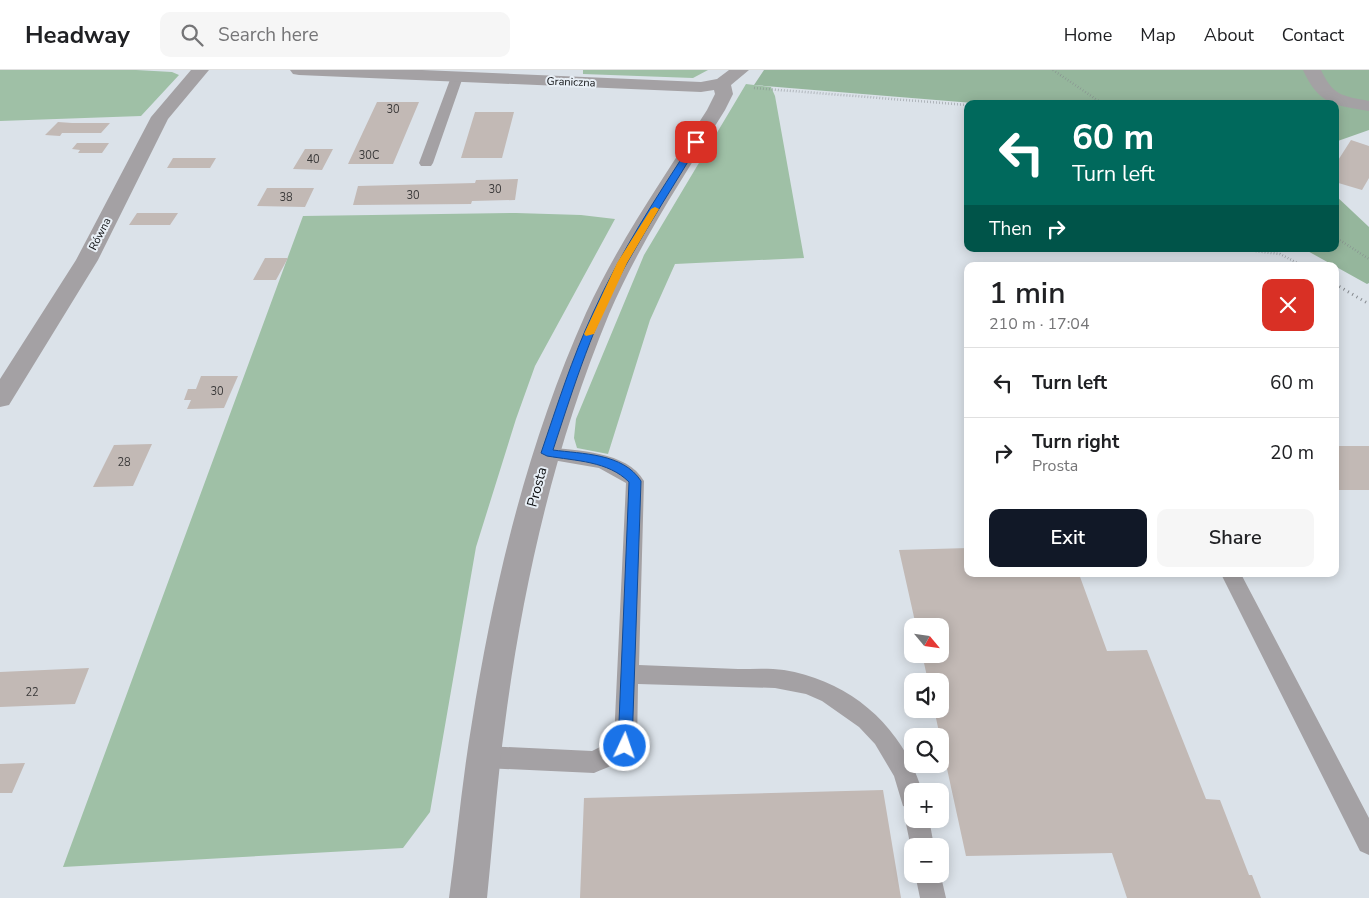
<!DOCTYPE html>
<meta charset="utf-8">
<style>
:root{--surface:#fff;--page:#f6f6f6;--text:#202124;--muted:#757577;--line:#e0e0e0;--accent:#111827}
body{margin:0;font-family:"Nunito Sans",sans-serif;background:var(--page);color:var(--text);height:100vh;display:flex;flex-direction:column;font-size:19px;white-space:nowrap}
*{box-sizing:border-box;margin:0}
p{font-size:16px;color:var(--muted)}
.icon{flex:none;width:28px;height:28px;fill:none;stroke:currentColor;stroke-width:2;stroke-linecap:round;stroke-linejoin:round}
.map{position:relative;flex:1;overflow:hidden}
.panel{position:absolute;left:964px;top:192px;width:375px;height:315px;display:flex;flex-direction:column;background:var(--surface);border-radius:10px;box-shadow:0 2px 12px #0003}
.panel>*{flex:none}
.guide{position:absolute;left:964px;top:30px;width:375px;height:152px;border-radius:10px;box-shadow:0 2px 12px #0003;background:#00695c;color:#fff;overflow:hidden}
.needle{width:32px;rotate:119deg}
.tools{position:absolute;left:904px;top:548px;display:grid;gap:10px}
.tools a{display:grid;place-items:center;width:45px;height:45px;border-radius:10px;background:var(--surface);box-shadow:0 2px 12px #0003;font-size:25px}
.pin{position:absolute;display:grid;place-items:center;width:42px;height:42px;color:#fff;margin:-21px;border-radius:10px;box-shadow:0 2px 8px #0006}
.me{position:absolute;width:55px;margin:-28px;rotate:3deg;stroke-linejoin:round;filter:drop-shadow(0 0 4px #0008)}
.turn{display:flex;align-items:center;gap:18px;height:105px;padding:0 25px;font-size:22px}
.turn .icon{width:65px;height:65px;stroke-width:2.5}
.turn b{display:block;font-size:35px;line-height:42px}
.then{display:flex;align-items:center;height:48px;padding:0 25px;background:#0003;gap:10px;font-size:19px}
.round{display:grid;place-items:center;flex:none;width:52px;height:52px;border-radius:10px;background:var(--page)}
.overview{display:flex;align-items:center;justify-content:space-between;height:85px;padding:0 25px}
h1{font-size:30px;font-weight:600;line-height:38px}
.button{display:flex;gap:10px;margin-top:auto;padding:10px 25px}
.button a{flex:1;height:58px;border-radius:10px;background:var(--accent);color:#fff;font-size:20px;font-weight:600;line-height:58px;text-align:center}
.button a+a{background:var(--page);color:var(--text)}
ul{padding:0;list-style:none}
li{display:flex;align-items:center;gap:15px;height:70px;padding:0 25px;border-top:1px solid var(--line)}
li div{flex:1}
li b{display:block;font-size:19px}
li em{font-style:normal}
header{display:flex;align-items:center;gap:30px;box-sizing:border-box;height:70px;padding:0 25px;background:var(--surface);border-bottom:1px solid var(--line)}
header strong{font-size:24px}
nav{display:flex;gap:28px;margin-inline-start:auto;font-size:18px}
.search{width:350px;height:45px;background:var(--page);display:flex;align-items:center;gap:12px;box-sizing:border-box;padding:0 18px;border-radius:10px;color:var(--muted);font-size:19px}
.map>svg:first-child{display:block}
.green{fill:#9fc0a6}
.forest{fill:#95b69c}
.building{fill:#c2b9b5}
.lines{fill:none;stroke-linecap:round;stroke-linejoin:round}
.path-far1{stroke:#85898e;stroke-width:2.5;stroke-dasharray:0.5 2.5;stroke-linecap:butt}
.path{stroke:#85898e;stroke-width:3;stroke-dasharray:1 4;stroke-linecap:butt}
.lane{fill:#a4a1a4;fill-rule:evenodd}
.street{fill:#a4a1a4;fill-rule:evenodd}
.route{fill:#1a73e8;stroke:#114b97}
.slow{fill:#f59e0b}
.labels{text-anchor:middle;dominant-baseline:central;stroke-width:4;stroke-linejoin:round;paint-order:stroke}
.far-street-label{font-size:11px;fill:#0c0e10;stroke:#e8eff6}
.number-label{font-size:11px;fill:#3a3939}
.street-label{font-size:14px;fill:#0c0e10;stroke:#e8eff6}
</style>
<header>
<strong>Headway</strong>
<div class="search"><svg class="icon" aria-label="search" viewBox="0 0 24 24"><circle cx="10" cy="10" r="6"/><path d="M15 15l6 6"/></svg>Search here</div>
<nav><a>Home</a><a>Map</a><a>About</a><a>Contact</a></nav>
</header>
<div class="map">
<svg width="1369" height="828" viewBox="0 0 1369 828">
<rect width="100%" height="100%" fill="#dbe2e9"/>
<path class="green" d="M0 0H136L172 2 179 5 141 46 0 51Z
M583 0H708L693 8 583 4Z
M746 14 771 17 775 26 804 188 675 194 650 250 608 384 577 378 574 368 576 349 644 185Z
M516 143 581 145 615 149 535 296 516 349 476 477 430 742 403 778 63 797 303 146Z"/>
<path class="forest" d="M764 0H1369V60L1335 72V34H985L754 15Z
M1335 125 1369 157V213L1367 214 1304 179H1335Z"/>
<path class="building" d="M377 32H419L393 94H348Z
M475 42H514L502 88H461Z
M58 52 72 53H110L101 63H62L60 66 45 65Z
M1351 70 1369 76V108L1362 120 1335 112V95Z
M77 73H109L102 83H78L80 80 72 79Z
M305 79H333L322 100 293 99Z
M173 88H216L210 98H167Z
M518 109 515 130 472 131 471 134 353 135 358 116 475 113 476 110Z
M267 118H314L305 137 257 136Z
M137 143H178L170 155H129Z
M265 188H288L276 210H253Z
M201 306H238L224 338 187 339 191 330H184L188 319H196Z
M152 374 133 416 93 417 114 375Z
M1335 376H1369V420H1335Z
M968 478V504H1079L1107 581 1147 580 1206 729 1220 730 1249 805H1252L1261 828H1127L1112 783 966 786 934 639H940V611H928L922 584H940V556H916L899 480Z
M89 598 75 634 0 637V602Z
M25 693 12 723H0V694Z
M883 720 901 828H580L584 728Z"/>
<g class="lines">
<path class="path-far1" d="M1053 0 1103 34
M754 18 968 35
M1335 167 1369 189
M1129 179H1207
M1238 179 1280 184 1303 196"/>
<path class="path" d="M1335 214 1369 234"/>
<path class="lane" d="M457 3 463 7 433 93 431 96H421L419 93 451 7Z
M547 377C577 381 627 381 644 411L639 595C672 596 705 598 738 599 753 599 769 598 784 600 851 611 903 657 922 721H912V739L903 736 894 706 875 674 859 657 822 631 806 624 775 618 638 614 637 676C630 690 608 697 594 703L484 698 476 694 472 687 476 680 484 676 592 681 614 670 626 413 599 398 541 388 538 383 541 378Z
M1221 504H1241L1369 748V785L1360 781Z
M912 739V749H929L934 776H912V783L905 749 908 741Z
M940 802 946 828H920L915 804Z"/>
<path class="street" d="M191 0H209L168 49 98 190 9 335 0 337V309L76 190 151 47Z
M290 0H422L701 12 717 9 729 0H749L731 15 733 24 725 40C684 106 640 172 609 244 555 374 523 514 505 653 497 711 493 770 487 828H449C457 769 462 711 472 652 494 513 528 372 586 243 619 171 665 106 707 40L715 24 714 20 701 22 299 5 293 4Z
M1303 0H1321C1333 26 1343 26 1369 31V41C1334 35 1319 35 1303 0Z"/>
</g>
<path class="route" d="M693 71 700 72C676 112 650 152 627 193 594 251 574 316 553 380 582 384 623 383 641 411L632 676 630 681 625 683 620 681 618 676 629 412C608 391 576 391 547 386L541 383C557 336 572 288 593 243 620 183 657 126 693 71Z"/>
<path class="slow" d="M655 137 659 139 627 193 594 264 586 266 584 264 617 193 651 139Z"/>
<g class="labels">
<g class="far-street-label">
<text transform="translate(571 12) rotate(2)">Graniczna</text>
<text transform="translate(100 164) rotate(-63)">Równa</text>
</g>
<g class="number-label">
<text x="393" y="39">30</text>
<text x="369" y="85">30C</text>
<text x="313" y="89">40</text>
<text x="495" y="119">30</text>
<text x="413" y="125">30</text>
<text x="286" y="127">38</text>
<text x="217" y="321">30</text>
<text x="124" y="392">28</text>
<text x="32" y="622">22</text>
</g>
<g class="street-label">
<text transform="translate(537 417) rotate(-75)">Prosta</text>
</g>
</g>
</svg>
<div class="tools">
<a><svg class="needle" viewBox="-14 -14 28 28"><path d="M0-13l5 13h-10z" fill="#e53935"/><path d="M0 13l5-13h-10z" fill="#757577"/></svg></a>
<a><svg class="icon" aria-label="sound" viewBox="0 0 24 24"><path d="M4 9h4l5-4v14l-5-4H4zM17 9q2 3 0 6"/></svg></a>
<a><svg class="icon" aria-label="search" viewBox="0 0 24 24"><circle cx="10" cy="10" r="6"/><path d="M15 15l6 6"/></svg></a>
<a>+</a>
<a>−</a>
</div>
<div class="pin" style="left:696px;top:72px;background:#d93025"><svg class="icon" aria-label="arrive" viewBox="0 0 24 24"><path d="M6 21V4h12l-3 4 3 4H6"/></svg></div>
<svg class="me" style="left:625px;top:676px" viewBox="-20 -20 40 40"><circle r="17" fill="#1a73e8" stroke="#fff" stroke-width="3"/><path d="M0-11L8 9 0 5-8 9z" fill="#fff"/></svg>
<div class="guide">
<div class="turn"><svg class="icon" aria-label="left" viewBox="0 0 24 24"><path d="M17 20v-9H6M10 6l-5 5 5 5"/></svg><div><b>60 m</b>Turn left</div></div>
<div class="then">Then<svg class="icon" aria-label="right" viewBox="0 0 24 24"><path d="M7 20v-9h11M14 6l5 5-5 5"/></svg></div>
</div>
<section class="panel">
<div class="overview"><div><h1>1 min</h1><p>210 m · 17:04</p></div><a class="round" style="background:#d93025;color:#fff"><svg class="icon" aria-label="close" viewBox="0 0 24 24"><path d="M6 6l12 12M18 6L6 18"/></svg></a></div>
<ul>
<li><svg class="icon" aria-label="left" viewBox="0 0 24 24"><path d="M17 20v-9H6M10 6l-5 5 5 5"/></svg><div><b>Turn left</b></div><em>60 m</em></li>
<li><svg class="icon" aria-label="right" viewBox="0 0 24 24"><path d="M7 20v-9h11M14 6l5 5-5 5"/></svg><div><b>Turn right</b><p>Prosta</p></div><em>20 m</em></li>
</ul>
<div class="button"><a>Exit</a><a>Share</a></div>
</section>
</div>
